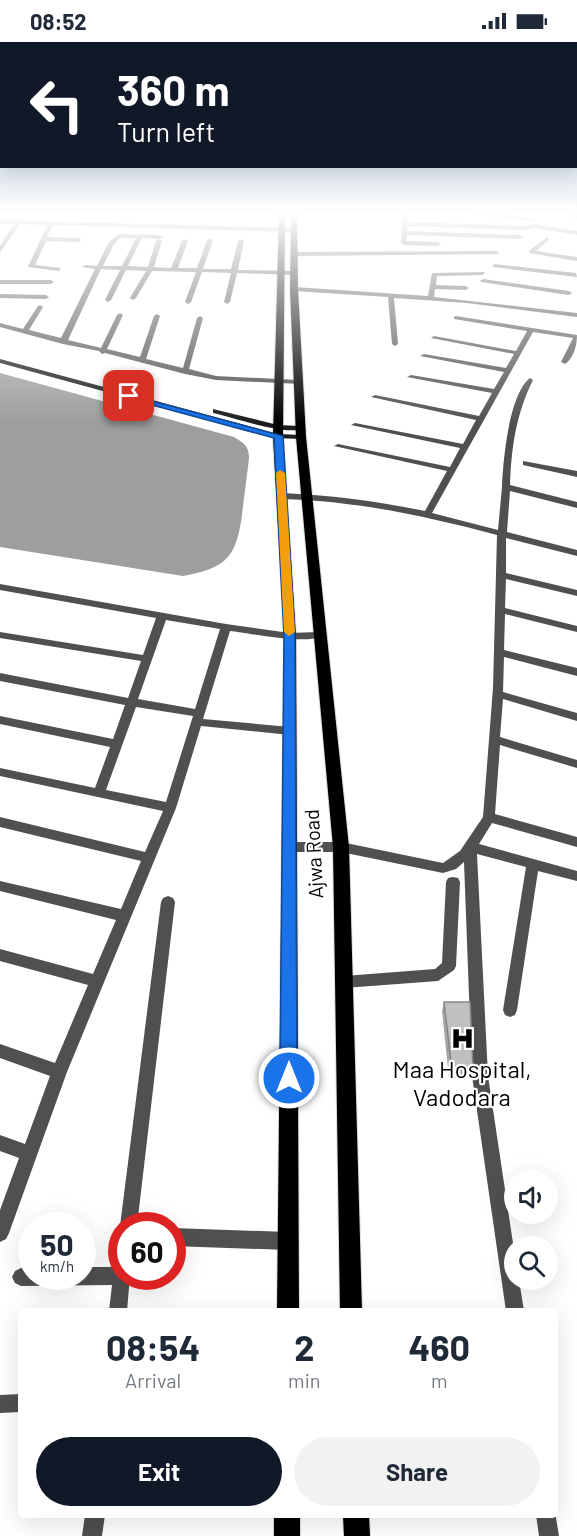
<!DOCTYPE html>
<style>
:root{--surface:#fff;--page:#f2f2f3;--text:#1f2937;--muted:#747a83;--accent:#111827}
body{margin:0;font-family:Barlow,sans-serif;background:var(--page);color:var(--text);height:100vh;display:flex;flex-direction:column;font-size:22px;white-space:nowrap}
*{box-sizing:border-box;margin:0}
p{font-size:20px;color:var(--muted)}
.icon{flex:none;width:33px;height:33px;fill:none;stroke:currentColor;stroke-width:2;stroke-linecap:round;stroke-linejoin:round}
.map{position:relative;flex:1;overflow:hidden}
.side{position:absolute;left:18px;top:1266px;width:540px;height:210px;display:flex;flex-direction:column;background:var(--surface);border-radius:6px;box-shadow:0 6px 24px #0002}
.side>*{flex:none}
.hud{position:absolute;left:0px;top:0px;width:578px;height:126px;box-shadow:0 6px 24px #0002;background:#111827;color:#fff;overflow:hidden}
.tools{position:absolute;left:504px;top:1128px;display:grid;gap:12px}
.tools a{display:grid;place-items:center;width:54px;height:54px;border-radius:50%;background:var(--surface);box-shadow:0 6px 24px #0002;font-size:30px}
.speed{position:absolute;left:18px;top:1170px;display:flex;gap:12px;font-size:30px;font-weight:700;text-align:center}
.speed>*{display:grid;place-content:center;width:78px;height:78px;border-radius:50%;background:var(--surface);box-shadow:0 6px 24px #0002;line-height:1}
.speed small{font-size:15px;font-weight:400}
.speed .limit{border:9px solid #d22;background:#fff;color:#111}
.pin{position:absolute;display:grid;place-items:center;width:51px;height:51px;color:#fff;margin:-26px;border-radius:12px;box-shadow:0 3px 9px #0006}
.me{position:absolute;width:66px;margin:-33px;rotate:0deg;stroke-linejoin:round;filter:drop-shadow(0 0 4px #0008)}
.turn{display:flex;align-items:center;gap:21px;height:126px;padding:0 18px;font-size:27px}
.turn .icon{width:78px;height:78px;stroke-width:2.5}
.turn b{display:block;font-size:42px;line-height:51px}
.eta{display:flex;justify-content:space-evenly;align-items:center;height:102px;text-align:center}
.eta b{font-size:36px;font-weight:700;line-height:42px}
.cta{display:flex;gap:12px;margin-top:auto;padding:12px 18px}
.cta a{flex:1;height:69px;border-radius:36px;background:var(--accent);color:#fff;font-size:24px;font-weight:700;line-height:69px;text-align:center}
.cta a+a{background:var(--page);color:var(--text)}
.status{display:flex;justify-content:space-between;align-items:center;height:42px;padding:0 30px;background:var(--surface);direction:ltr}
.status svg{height:16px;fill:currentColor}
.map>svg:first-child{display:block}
.water{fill:#9e9e9e}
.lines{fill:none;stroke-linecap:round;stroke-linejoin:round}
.primary-casing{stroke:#dbdbdb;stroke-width:2}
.lane{fill:#505050;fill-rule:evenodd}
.street{fill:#505050;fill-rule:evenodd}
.secondary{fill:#1d1d1d;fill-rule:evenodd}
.primary{fill:#000;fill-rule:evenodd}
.wall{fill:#a5a5a5}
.building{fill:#c0c0c0;stroke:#868686;stroke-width:1.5}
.route{fill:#1a73e8;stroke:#114b97;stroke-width:1.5}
.slow{fill:#f59e0b}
.labels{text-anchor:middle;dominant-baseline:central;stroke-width:4.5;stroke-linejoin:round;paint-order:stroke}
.street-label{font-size:20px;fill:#000;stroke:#fff}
.near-poi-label{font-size:24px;fill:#000;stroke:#fff}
</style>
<div class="status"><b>08:52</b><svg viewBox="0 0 49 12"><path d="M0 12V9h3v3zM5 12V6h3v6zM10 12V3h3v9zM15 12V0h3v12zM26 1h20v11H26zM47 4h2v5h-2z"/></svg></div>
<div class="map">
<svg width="577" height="1494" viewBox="0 0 577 1494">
<rect width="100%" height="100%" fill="#fff"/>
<path class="water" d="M0 331 234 395C244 401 249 404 249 416 247 435 244 454 242 473 236 515 227 526 183 534L0 505Z"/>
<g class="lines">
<defs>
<path id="primary" d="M279 173H285L283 394 296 594 299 1269H277L284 594 273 394Z
M291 173H297L298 247 306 395 349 805 362 1269H340L333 805 296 395 290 247Z
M274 1473H300V1494H274Z
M343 1473H369L370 1494H344Z"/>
</defs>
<use href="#primary" class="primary-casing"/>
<path class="lane" d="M530 336 533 338C516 372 511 407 510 445L506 447 502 445C503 419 509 352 530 336Z"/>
<path class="street" d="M402 173H408V180L524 184 534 182 577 189V193L534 186 524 188 407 184V189L520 193 523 195 520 197 407 193V199L438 200 441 202 438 204 404 203 401 201Z
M468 173H502L537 177 534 179Z
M569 173H577V177L569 175Z
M0 178 294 186 297 188 294 190 53 183 47 195 79 196 82 198 79 200 46 199 35 223 61 226 59 229 28 225 47 183 20 182 0 210V204L14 182H0Z
M119 192 160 193 163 195 160 197 142 196 128 224 148 225 156 199 159 197 162 199 154 225 171 226 182 199 185 197 188 199 178 226H197L207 198 210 196 213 198 203 227H231L238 199 241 197 244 199 238 228 293 229 296 231 293 233 237 231 230 260 227 262 224 260 231 231 202 230 191 260 188 262 185 260 196 230 152 229 136 256 133 258 130 256 146 229 126 228 111 258 108 260 105 258 120 228 101 227 68 298 101 306 117 273 120 271 123 273 107 307 140 315 154 274 157 272 160 274 146 317 183 326 197 276 200 274 203 276 189 327 216 334 298 338H301V342L216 338 185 332 105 311 102 312 99 309 63 302 0 285V281L23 287 38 264 40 263 43 265 29 288 61 296 95 227 82 225 85 223 97 224 109 200ZM120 196H136L122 224H103L114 202Z
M547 195 549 198 536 209 577 215V219L529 211V209Z
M497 209 499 212 294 214 291 212 294 210Z
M494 222 576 231 577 235 492 225Z
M485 230 483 233 437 234 436 243 466 244 469 246 466 248 435 247 434 255 577 271V275L467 261 394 256 398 302 395 304 392 302 388 255 294 249 291 247 294 245 428 254 432 231Z
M483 237 569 249 572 251 569 253 481 240 480 239Z
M0 238H51L54 240 51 242H0Z
M0 252 46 253 49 255 46 257 0 256Z
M456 274 577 293C577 303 574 316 565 322L561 320 573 296 533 290 432 471 498 488 502 445 506 442 577 460V466L510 449 507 490 577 508V514L506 496V531L577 548V554L506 537 505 566 577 584V590L505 572 504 608 577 626V634L504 615 503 650 577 671V679L503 657 500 695 577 718V726L500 703 495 772 577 795V805L492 781 479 802 577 829V839L538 829 517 968 515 973 510 975 505 973 503 968 526 825 477 812 488 1034 514 1208V1238H519L524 1269H506L472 1034 464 820 456 827 443 831 341 810H290L286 809 284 805 286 801 290 800H341L443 821 460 809 483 775 493 646 497 493C426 474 356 459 282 457L278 454 282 451C330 453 377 459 425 469L447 429 334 404 338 402 450 425 460 406 351 383 355 381 463 402 476 378 371 355 375 353 479 374 492 351 407 335 411 333 494 347 504 330 420 314 424 312 506 326 514 312 431 296 434 294 516 309 527 289 454 277V275Z
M523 419 577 429V435L523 423Z
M0 542 226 582 290 591 318 590 323 593C310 604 249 591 230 589L203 677 290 685 296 689 290 693 201 684 176 766 67 1030 9 1191 6 1197 0 1200V1168L19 1116 0 1109V1093L25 1102 50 1034 0 1016V1002L55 1021 88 943 0 919V907L93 932 116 878 0 849V839L121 867 141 819 0 785V775L145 810 163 769 0 734V726L95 746 110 705 0 682V674L113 697 125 663 0 639V631L128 656 141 619 0 596V590L143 613 156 576 0 548ZM166 578 220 587 195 667 138 657ZM136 665 193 674 166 760 106 748Z
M453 835 458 836 460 840 456 924 454 928 438 939 344 946 339 944 337 940 339 936 344 934 435 927 442 921 446 840 448 836Z
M168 854 173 856 175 860 137 1184H122V1189L120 1184 161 860 163 856Z
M172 1186 288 1190 294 1193 297 1199 294 1205 288 1208 172 1204Z
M122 1223V1234H130L127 1269H109L112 1243 21 1244 15 1241 12 1235 15 1229 21 1226H32V1234H82V1225H117Z
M21 1352V1370L0 1371V1353Z
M555 1470 559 1494H539L536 1473H555Z
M85 1473H105L102 1494H82Z"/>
<path class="secondary" d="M0 317 278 392 301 393 305 395 301 397 275 396 0 321Z
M213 367 278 383 300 384 304 386C289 395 232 375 213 371Z"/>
<use href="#primary" class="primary"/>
</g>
<path class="wall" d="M444 960 473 1028 470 1036H449L442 969Z"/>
<path class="building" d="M444 960H470L473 1028H452Z"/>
<linearGradient id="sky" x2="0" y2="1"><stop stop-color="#8aabca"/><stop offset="0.45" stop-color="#fff"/><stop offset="1" stop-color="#fff" stop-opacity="0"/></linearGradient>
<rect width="577" height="382" fill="url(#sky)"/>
<path class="route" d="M126 352 283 394 295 594 297 1036 295 1042 289 1045 283 1042 280 1036 284 594 274 396 126 356Z"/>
<path class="slow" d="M280 428 285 431 295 590 289 594 284 590 276 431Z"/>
<defs>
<symbol id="hospital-bare" viewBox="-9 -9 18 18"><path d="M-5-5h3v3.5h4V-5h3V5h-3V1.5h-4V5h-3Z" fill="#000" stroke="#fff" stroke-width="2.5" paint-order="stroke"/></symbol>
</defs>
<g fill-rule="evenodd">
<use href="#hospital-bare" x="446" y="980" width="33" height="33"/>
</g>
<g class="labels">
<g class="street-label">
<text transform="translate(313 812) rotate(-93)">Ajwa Road</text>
</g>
<g class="near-poi-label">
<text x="462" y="1026">Maa Hospital,<tspan x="462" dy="28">Vadodara</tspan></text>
</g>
</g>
</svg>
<div class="tools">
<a><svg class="icon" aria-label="sound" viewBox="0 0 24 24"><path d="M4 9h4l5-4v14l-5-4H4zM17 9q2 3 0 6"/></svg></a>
<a><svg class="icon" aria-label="search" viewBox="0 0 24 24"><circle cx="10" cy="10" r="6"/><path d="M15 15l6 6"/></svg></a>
</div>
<div class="speed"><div>50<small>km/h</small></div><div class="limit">60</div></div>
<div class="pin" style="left:129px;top:354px;background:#d93025"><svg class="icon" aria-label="arrive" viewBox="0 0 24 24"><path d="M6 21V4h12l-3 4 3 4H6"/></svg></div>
<svg class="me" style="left:289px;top:1036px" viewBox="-20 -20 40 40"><circle r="17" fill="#1a73e8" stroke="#fff" stroke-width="3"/><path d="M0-11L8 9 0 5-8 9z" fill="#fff"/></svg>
<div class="hud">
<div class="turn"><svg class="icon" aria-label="left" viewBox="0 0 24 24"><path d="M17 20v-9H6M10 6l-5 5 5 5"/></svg><div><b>360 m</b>Turn left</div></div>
</div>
<section class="side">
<div class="eta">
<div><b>08:54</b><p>Arrival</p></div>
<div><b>2</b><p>min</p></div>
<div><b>460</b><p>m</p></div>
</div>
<div class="cta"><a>Exit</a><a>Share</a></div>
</section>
</div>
